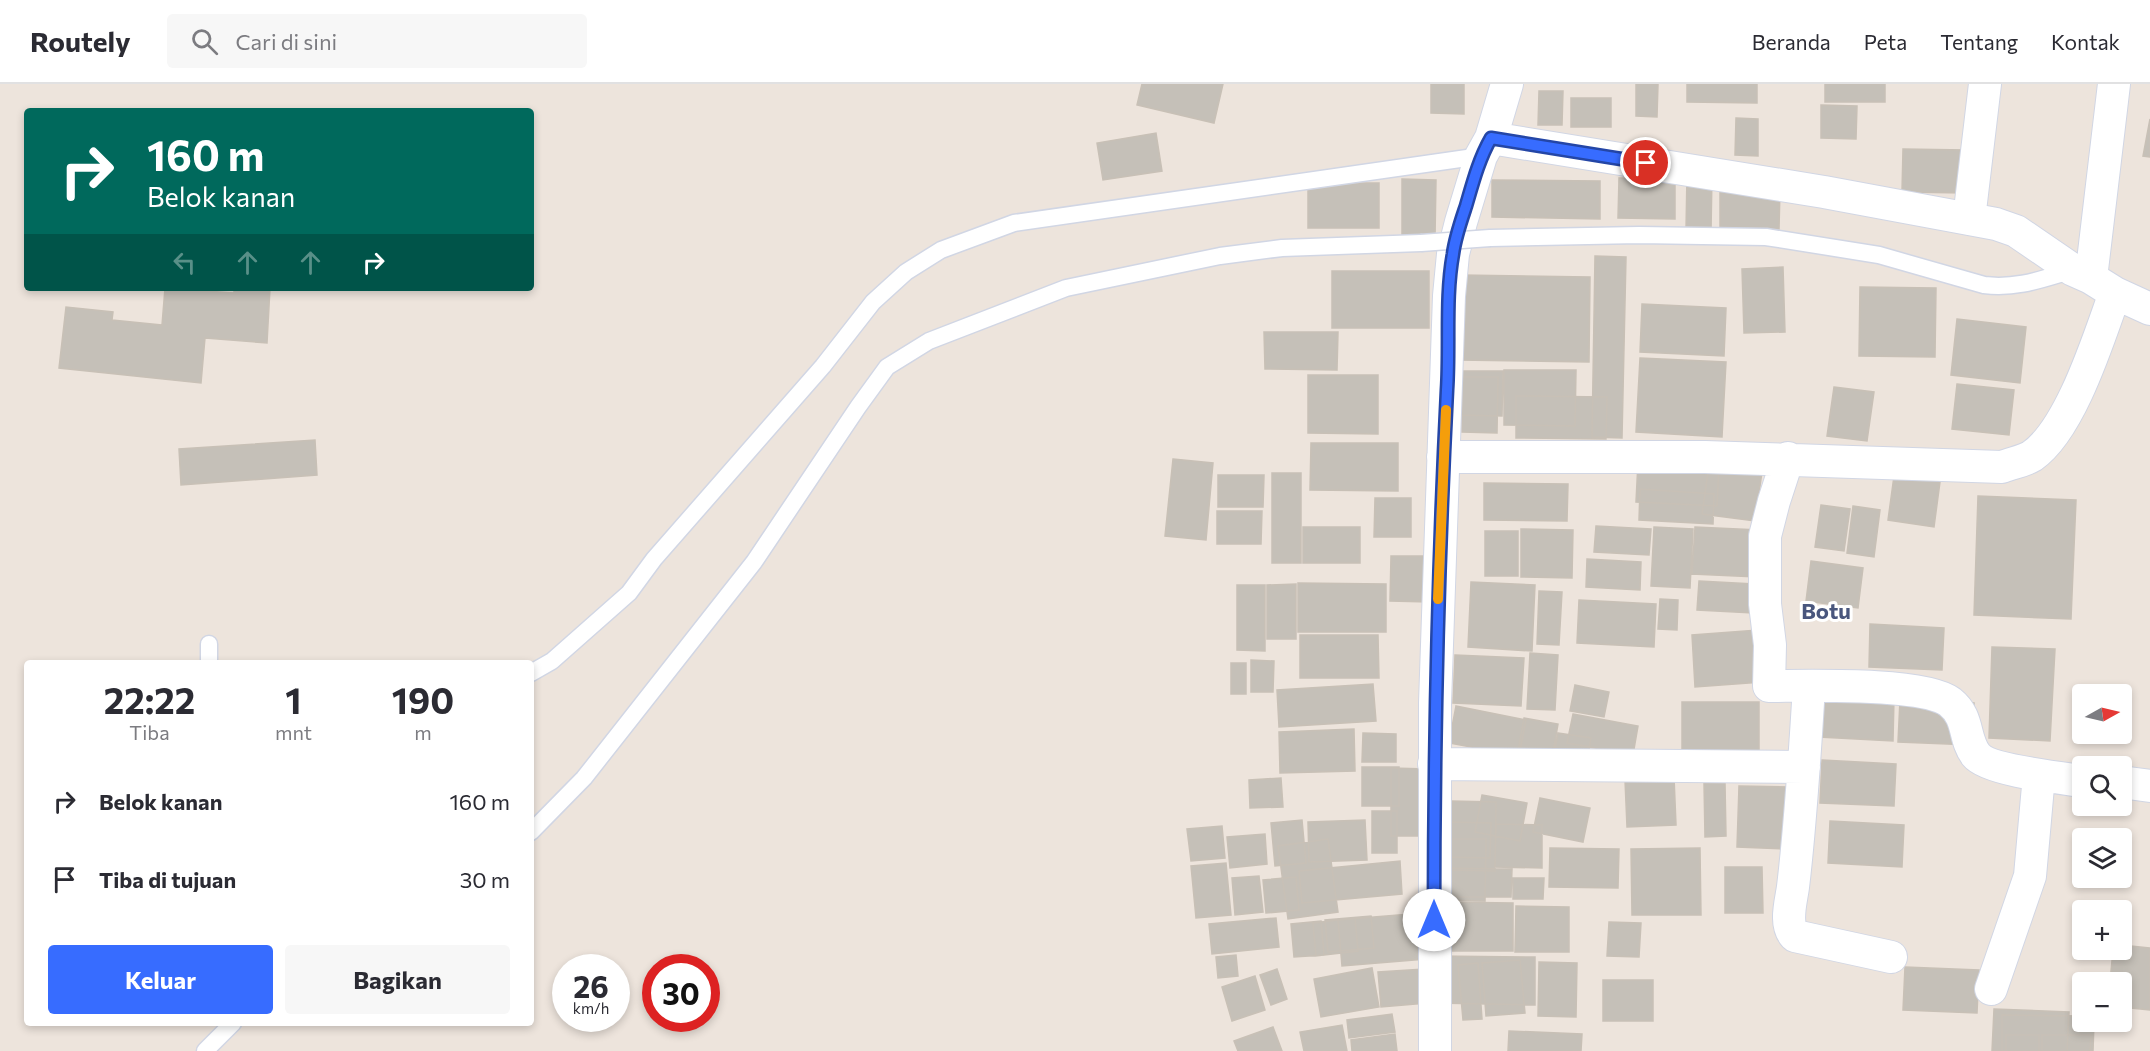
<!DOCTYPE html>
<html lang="id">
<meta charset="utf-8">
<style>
:root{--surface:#fff;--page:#f7f7f7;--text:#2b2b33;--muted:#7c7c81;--line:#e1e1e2;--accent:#376cff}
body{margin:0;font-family:Commissioner,sans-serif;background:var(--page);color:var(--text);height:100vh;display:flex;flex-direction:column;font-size:22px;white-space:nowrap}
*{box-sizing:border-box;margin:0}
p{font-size:20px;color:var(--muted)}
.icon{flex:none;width:33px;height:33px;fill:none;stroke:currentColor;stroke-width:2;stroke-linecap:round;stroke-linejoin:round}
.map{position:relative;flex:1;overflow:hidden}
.panel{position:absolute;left:24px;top:576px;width:510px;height:366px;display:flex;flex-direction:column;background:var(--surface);border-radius:6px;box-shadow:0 3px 9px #0003}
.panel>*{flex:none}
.top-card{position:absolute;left:24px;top:24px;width:510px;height:183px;border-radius:6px;box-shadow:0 3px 9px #0003;background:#00695c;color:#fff;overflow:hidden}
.needle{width:39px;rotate:82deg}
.fabs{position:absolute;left:2072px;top:600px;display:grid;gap:12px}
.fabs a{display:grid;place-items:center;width:60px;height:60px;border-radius:6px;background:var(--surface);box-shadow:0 3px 9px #0003;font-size:30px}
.speed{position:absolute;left:552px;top:870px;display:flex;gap:12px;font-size:30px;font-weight:700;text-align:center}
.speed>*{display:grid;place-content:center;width:78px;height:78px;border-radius:50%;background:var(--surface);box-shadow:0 3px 9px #0003;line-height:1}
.speed small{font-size:15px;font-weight:400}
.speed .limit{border:9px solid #d22;background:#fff;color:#111}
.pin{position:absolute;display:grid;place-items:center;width:51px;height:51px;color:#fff;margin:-26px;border:3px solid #fff;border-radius:50%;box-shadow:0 2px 6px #0007}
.me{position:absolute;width:66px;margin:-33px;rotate:0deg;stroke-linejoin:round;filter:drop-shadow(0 0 4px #0008)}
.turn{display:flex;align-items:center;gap:21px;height:126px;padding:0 24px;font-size:27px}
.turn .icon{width:78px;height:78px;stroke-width:2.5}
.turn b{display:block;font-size:42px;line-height:51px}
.lanes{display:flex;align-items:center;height:57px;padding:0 24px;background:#0003;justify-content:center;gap:30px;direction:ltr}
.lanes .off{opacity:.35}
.eta{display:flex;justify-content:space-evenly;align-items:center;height:102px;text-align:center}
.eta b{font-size:36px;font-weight:700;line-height:42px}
.cta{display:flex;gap:12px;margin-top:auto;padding:12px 24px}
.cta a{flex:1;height:69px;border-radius:6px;background:var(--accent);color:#fff;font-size:24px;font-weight:700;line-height:69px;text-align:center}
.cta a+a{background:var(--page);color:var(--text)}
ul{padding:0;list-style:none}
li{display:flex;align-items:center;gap:18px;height:78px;padding:0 24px}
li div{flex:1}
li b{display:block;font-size:22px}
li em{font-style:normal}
header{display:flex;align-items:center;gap:36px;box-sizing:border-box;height:84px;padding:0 30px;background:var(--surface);border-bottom:2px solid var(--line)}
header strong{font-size:28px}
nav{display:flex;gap:33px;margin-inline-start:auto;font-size:21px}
.search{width:420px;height:54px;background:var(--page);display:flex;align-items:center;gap:15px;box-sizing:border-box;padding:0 21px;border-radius:6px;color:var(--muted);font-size:22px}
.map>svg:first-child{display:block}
.building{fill:#c5c0b8;stroke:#c8c0b6;stroke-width:1.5}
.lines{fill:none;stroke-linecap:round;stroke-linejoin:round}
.service-casing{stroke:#d1d6e4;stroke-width:19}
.minor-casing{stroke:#d1d6e4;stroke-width:34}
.service{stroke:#fff;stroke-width:16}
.minor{stroke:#fff;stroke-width:32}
.service-bridge-casing{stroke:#d1d6e4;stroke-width:19;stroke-linecap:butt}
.service-bridge{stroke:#fff;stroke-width:16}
.route-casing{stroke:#2446a6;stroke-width:15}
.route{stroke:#376cff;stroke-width:10}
.slow{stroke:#f59e0b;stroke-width:10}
.labels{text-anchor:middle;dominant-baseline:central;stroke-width:6;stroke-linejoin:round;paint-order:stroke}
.district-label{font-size:22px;font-weight:bold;fill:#49567d;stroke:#fff}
</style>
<header>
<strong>Routely</strong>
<div class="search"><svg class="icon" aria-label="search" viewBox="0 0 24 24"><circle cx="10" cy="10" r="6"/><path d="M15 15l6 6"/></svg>Cari di sini</div>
<nav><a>Beranda</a><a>Peta</a><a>Tentang</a><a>Kontak</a></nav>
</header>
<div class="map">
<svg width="2150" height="967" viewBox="0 0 2150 967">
<rect width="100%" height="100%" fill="#ede4dc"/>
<path class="building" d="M1142 0H1223L1214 39 1137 21Z
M1431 0H1464V30L1431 29Z
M1636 0H1658L1657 33 1636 32Z
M1687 0H1757V19L1687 18Z
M1825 0H1885V18H1825Z
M1539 7H1563L1562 41H1538Z
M1571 14H1611V43H1571Z
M1821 21 1857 22 1856 55 1821 54Z
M1736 34 1758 35V72L1735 71Z
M2150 35V73L2143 72Z
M1156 49 1162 87 1103 96 1097 59Z
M1903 65 1966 66 1965 109 1902 108Z
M1687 91H1712L1711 147 1686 146Z
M1619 94 1675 95V135L1618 134Z
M1402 95 1436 96 1435 154 1402 153Z
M1492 96 1600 97V135L1492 133Z
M1308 99H1379V144H1308Z
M1720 105 1780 106 1779 145 1720 144Z
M1595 172 1626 173 1622 354 1592 353Z
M1783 183 1785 248 1744 249 1742 185Z
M1332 187H1429V244H1332Z
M1460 191 1590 193 1589 278 1458 276Z
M1860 203 1936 204 1935 273 1859 272Z
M165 204 234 209V204H270L267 259 205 254 201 299 59 284 66 223 113 228 112 236 162 241Z
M1642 220 1726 224 1724 272 1640 268Z
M1957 235 2026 243 2020 299 1951 291Z
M1264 248H1338L1337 286 1265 285Z
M1640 274 1726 278 1722 353 1636 348Z
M1504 286H1576L1575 342 1504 341Z
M1457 287H1503L1502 332 1457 331Z
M1308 291H1378V350L1308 349Z
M1462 293H1498L1497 349 1462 348Z
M1957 300 2014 306 2009 351 1952 345Z
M1834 303 1874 308 1867 357 1827 352Z
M1516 312 1607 313 1606 355 1516 354Z
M315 356 317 391 181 401 179 365Z
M1311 359H1398V407L1310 406Z
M1173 375 1213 379 1206 456 1165 452Z
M1638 378 1719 382 1717 422 1636 418Z
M1709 381 1762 388 1755 437 1702 430Z
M1272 389H1301V479H1272Z
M1218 391H1264L1263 423H1218Z
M1894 392 1940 398 1934 443 1888 436Z
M1484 399 1568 400 1567 437 1484 436Z
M1640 405 1714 410 1713 440 1639 436Z
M1978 412 2076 416 2071 535 1974 531Z
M1375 414H1411V453H1374Z
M1821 421 1850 425 1844 467 1815 463Z
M1853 422 1880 426 1874 473 1847 469Z
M1217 427H1262L1261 460H1217Z
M1596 442 1651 445 1649 471 1594 468Z
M1303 443H1360V479H1303Z
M1654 443 1693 445 1690 504 1651 502Z
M1695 443 1759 446 1757 493 1692 490Z
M1521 445 1573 446 1572 494 1521 493Z
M1485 447H1518V492H1485Z
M1391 472H1429V518L1390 517Z
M1587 475 1641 478 1640 506 1586 503Z
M1811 477 1863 484 1858 524 1806 517Z
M1699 497 1754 500 1753 529 1697 526Z
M1471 498 1535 501 1532 567 1468 563Z
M1298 499 1386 500V548H1298Z
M1296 500V555H1267V501Z
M1237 501H1265V567L1237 566Z
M1539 507 1562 508 1559 561 1537 560Z
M1660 515 1678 516 1677 546 1658 545Z
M1579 516 1656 520 1654 563 1577 559Z
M1870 540 1944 544 1942 586 1869 583Z
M1758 546 1762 598 1695 603 1692 551Z
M1300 551H1378L1379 594H1300Z
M1992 563 2055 565 2050 657 1989 654Z
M1530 569 1558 571 1555 626 1527 625Z
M1455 571 1524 574 1521 622 1453 619Z
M1251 576 1274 577 1273 608H1251Z
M1231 579H1246V610H1231Z
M1373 600 1376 637 1279 643 1277 606Z
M1575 601 1609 608 1604 633 1570 627Z
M1820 611 1894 614 1893 657 1819 653Z
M1900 616 1974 619 1972 661 1898 658Z
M1682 618H1759V668H1682Z
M1456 622 1526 636 1519 672 1449 659Z
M1573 630 1638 642 1633 671 1567 659Z
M1524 634 1558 640 1552 674 1518 667Z
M1354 645 1355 687 1280 689 1279 648Z
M1363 649 1396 650V678H1362Z
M1558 649 1591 654 1587 677 1554 671Z
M1822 676 1896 680 1894 722 1820 719Z
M1362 683H1399V722H1362Z
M1391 684 1427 685 1426 752H1391Z
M1674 693 1676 741 1627 743 1625 696Z
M1281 694 1283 723 1250 724 1249 696Z
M1704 699H1725L1726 752 1705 753Z
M1739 702 1787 703 1784 765 1737 763Z
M1482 711 1527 719 1520 757 1475 748Z
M1540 714 1590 724 1583 758 1533 748Z
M1450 717 1496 718 1495 787 1449 786Z
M1372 727H1397V769H1372Z
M1302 736 1306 779 1275 782 1271 739Z
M1365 736 1367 776 1309 778 1308 738Z
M1830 737 1904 741 1902 783 1828 779Z
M1447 738 1491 739 1490 774 1446 773Z
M1496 740 1542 741V784L1495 783Z
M1222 742 1225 774 1191 777 1187 745Z
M1265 750 1267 780 1230 784 1227 753Z
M1328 755 1338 828 1288 835 1278 762Z
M1446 755H1486L1485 817 1445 816Z
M1550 764 1619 765 1618 804 1549 803Z
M1700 764 1701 831H1632L1631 765Z
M1400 777 1402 810 1302 819 1299 787Z
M1226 779 1231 831 1196 834 1191 782Z
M1725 783H1762L1763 829H1725Z
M1441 784 1512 785 1511 813H1440Z
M1259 792 1263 828 1235 831 1232 794Z
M1296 793 1299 826 1266 829 1263 796Z
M1513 794H1544L1543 815H1513Z
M1442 818 1513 819V867H1442Z
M1516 822 1569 823V868H1515Z
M1422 829 1426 875 1342 882 1338 836Z
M1371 832 1374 864 1328 868 1325 836Z
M1276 834 1279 863 1212 870 1209 840Z
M1355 834 1358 867 1316 872 1313 839Z
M1321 837 1324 871 1294 873 1291 840Z
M1609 838 1641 839 1639 873 1607 872Z
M2121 861 2150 864V926L2121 923V898H2110L2113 866H2121Z
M1236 871 1238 892 1218 894 1216 873Z
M1436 872 1535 873V921L1436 919Z
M1520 876 1525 929 1486 932 1482 879Z
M1539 878 1577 879 1576 933 1538 932Z
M1478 879 1482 935 1463 936 1458 881Z
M1905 883 1979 886 1977 929 1903 926Z
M1372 884 1379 923 1321 933 1314 895Z
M1277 885 1287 915 1271 921 1260 891Z
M1424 885 1427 919 1381 923 1378 888Z
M1255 892 1265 926 1232 937 1222 903Z
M1603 896H1653V937H1603Z
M1994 925 2069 928 2067 967H1992Z
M1392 930 1395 948 1349 954 1347 936Z
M2002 931 2082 932V938H2094L2093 967H2002Z
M1342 941 1347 967H1304L1300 948Z
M1273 943 1282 967H1238L1234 957Z
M1509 947 1582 950 1581 967H1508Z
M1395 950 1397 967H1352L1351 956Z
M2006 951H2039V967H2006Z
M2042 951H2091L2090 967H2042Z"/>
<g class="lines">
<defs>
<path id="service" d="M1490 154 1639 151 1766 153 1879 171 1984 201C2017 205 2042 195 2073 186
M209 560V579
M531 589 552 577 629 509 654 475 823 282 873 218 906 188 941 166 1014 139 1481 72
M531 748 584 694 754 478 858 323 887 283 929 257 1066 204 1220 172 1282 164 1421 159
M205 967 233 939"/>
<path id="minor" d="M1491 54 1824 108 1996 140 2016 147 2073 186 2091 194 2115 209 2150 225
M1969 135 1985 0
M2091 194 2114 0
M1443 373H1705L2002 383C2012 379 2024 377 2032 372 2071 345 2099 253 2115 209
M1788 374 1774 417 1765 452V520L1770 561 1769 602C1806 602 1923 598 1950 618 1970 634 1963 654 1976 671 1988 686 2061 694 2082 697
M1809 602C1805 669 1801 736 1793 803 1791 818 1784 840 1795 852L1891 873
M1434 680 1804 683
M2121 698 2150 702
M1991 905 2030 792 2039 691
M1435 967V619L1449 212 1453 170 1461 138 1481 72 1491 54 1507 0"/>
</defs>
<use href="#service" class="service-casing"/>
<use href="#minor" class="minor-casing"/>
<use href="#service" class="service"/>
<use href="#minor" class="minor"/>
<defs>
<path id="service-bridge" d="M1421 159 1490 154"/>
</defs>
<use href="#service-bridge" class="service-bridge-casing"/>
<use href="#service-bridge" class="service-bridge"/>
</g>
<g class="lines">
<defs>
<path id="route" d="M1434 836C1434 659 1438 483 1447 306 1450 261 1445 214 1453 170 1455 154 1461 137 1466 122 1473 98 1479 75 1491 54L1646 79"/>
</defs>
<use href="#route" class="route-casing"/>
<use href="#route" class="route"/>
<path class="slow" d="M1438 515 1446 326"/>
</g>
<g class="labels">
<g class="district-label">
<text x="1826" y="526">Botu</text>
</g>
</g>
</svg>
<div class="fabs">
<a><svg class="needle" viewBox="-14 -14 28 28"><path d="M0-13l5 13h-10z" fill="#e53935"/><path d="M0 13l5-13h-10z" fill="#7c7c81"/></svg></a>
<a><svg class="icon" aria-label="search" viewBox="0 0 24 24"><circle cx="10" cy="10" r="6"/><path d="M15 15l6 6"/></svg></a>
<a><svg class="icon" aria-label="layers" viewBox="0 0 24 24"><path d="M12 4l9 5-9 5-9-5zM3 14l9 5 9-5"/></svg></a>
<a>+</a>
<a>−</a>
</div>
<div class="speed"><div>26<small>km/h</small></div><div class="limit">30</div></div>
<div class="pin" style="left:1646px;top:79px;background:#d93025"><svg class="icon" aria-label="arrive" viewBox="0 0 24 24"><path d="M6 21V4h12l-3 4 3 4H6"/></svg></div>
<svg class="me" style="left:1434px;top:836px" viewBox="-20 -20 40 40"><circle r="19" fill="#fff"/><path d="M0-13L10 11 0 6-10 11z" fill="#376cff"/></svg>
<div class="top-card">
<div class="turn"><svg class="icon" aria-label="right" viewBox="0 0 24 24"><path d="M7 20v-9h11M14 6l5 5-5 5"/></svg><div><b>160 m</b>Belok kanan</div></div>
<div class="lanes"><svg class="icon off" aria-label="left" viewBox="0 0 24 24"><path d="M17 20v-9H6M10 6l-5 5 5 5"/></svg><svg class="icon off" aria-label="ahead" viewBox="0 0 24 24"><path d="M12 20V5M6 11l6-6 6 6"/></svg><svg class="icon off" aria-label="ahead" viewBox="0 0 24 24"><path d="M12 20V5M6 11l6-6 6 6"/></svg><svg class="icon" aria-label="right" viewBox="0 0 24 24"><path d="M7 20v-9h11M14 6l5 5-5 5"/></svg></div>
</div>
<section class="panel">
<div class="eta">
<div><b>22:22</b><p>Tiba</p></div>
<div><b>1</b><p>mnt</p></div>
<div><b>190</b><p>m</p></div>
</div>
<ul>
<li><svg class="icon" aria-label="right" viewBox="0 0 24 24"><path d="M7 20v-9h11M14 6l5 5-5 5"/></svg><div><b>Belok kanan</b></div><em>160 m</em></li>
<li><svg class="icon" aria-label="arrive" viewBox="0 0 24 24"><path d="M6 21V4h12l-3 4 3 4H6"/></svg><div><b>Tiba di tujuan</b></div><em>30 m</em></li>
</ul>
<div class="cta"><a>Keluar</a><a>Bagikan</a></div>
</section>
</div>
